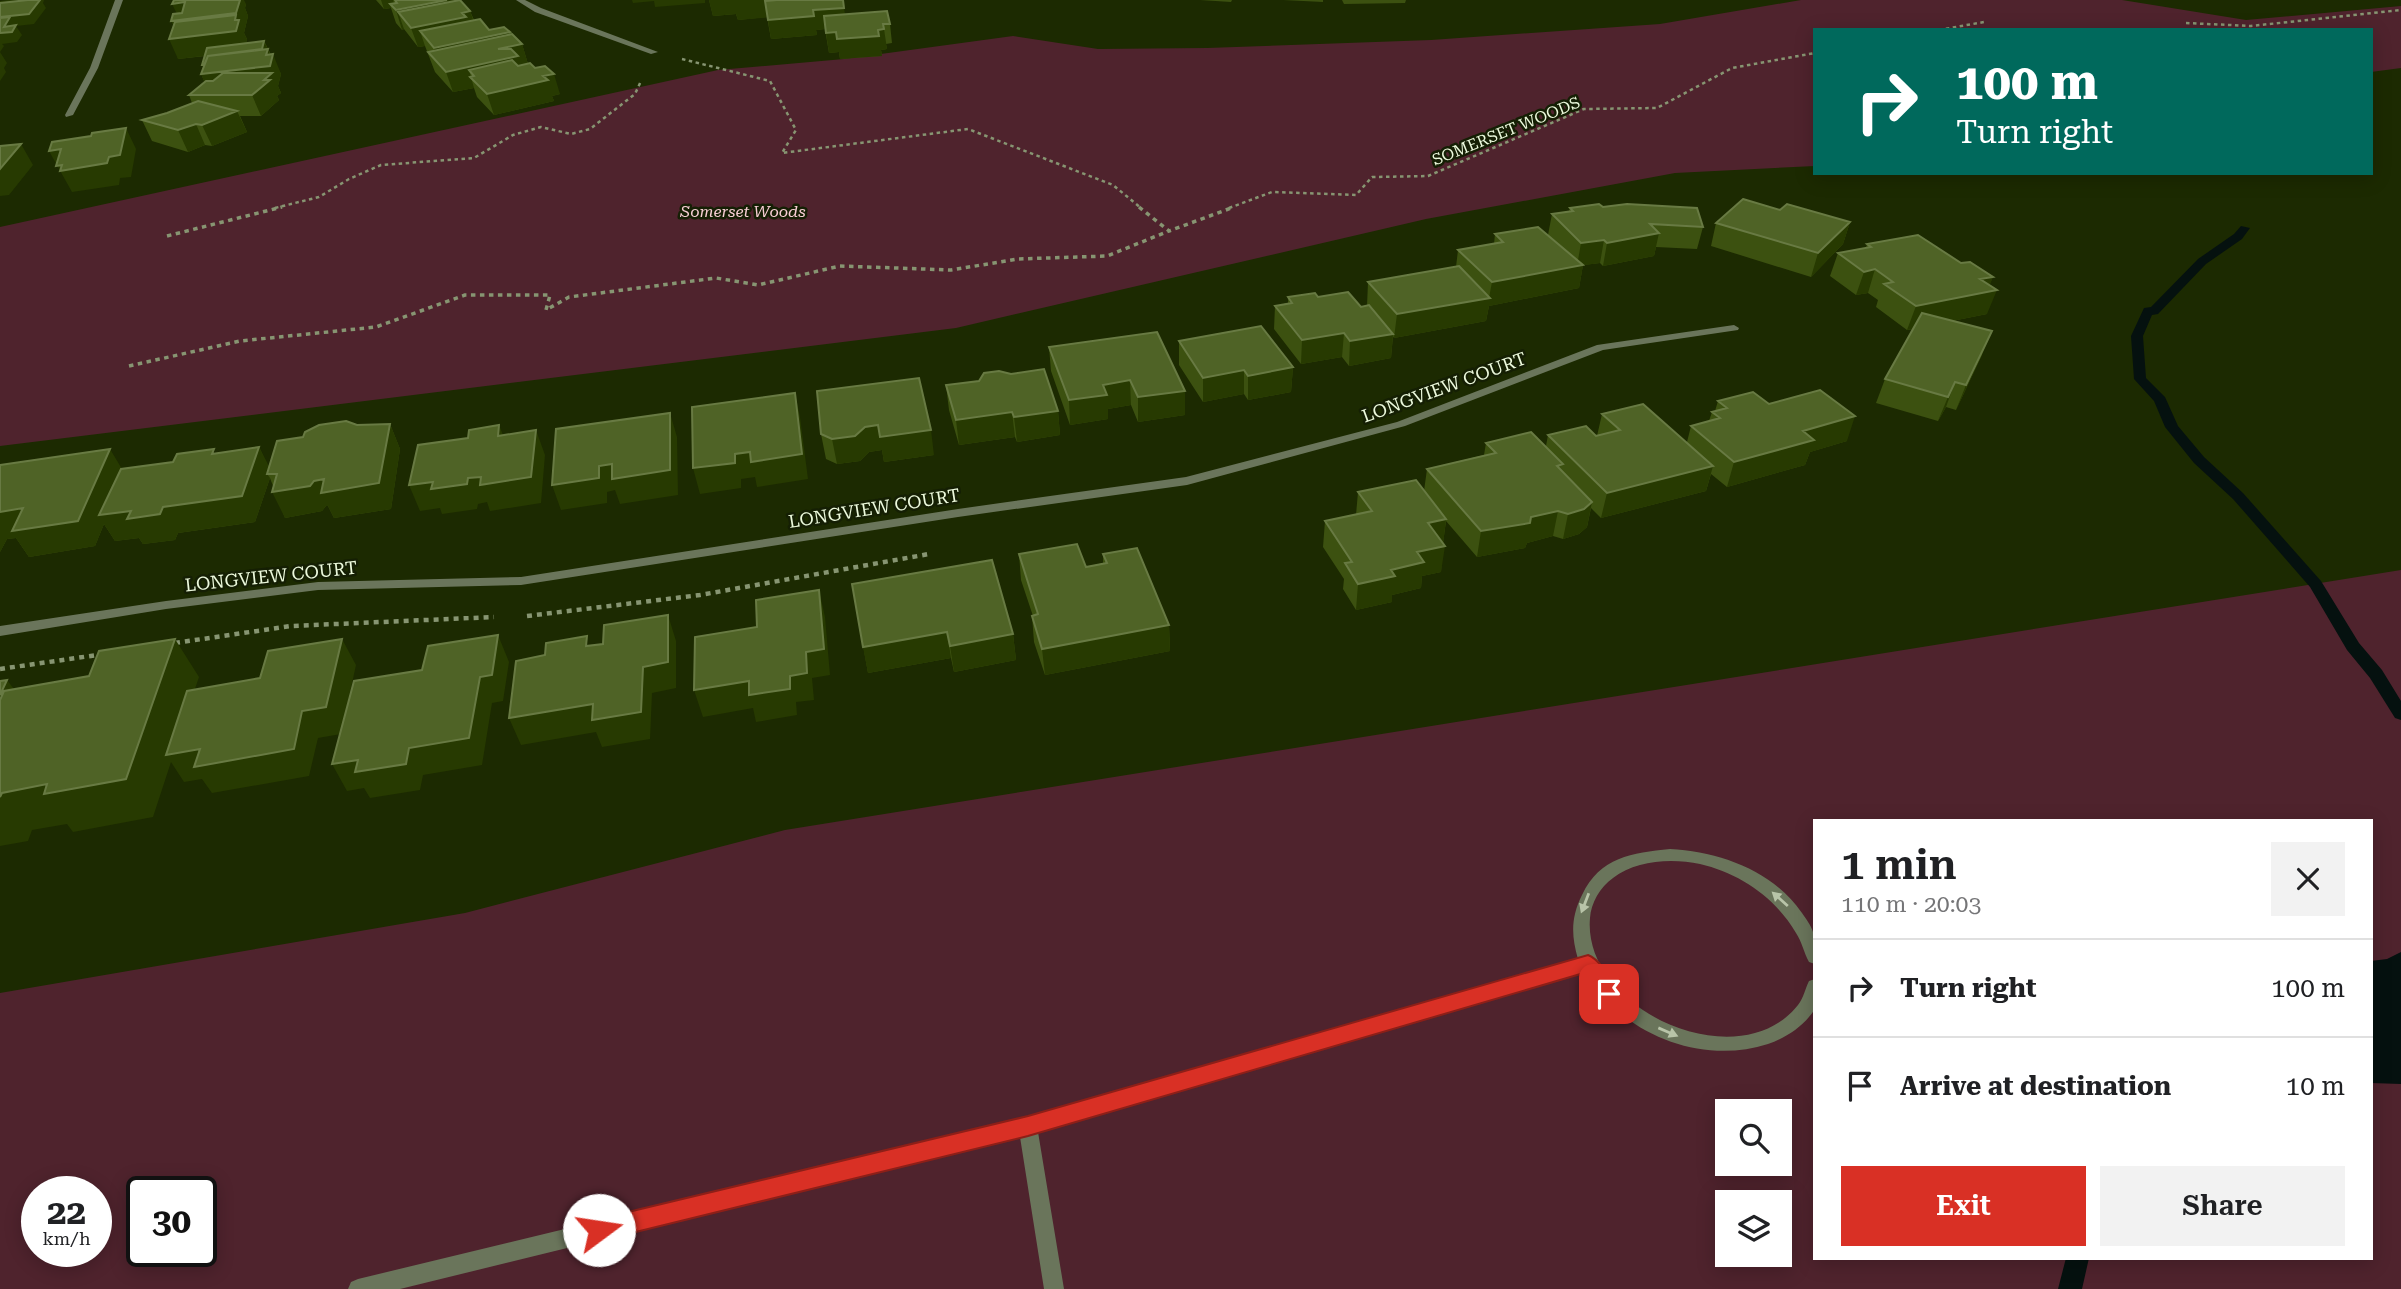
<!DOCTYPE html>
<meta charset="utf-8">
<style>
:root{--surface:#fff;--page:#f2f2f2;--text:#202124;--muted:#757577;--line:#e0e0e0;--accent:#d93025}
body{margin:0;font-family:"Roboto Serif",serif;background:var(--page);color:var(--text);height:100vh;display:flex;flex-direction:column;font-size:26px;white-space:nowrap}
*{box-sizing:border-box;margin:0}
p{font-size:23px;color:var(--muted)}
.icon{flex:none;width:38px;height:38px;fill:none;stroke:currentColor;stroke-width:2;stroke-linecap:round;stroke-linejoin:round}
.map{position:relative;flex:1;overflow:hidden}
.panel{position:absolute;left:1813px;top:819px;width:560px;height:441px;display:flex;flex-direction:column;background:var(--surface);border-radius:0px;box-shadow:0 4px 18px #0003}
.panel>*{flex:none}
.guide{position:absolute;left:1813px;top:28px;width:560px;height:147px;border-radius:0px;box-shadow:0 4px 18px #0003;background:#00695c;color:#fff;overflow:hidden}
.buttons{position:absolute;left:1715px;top:1099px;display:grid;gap:14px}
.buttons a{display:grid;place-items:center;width:77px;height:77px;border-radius:0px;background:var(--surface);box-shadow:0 4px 18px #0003;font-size:35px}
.speed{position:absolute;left:21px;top:1176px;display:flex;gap:14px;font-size:35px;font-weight:700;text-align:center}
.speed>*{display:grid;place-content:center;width:91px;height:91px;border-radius:50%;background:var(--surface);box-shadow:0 4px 18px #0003;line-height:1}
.speed small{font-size:18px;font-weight:400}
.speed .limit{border:4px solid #111;border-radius:10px;background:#fff;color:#111}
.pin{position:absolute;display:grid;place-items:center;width:60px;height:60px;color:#fff;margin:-30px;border-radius:14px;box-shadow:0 4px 10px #0006}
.me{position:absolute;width:77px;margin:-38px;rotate:76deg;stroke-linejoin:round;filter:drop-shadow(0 0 5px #0008)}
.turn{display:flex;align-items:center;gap:24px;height:147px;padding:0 28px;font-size:32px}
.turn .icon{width:91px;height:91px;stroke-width:2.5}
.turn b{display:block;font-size:49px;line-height:60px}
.round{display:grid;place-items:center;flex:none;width:74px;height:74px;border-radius:0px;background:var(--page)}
.summary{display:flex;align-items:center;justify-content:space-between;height:119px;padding:0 28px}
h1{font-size:42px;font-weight:600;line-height:52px}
.action{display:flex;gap:14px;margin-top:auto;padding:14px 28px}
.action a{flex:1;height:80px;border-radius:0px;background:var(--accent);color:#fff;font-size:28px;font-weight:600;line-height:80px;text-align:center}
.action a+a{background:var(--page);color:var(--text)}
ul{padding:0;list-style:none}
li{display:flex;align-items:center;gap:21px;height:98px;padding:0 28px;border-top:2px solid var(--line)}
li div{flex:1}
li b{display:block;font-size:26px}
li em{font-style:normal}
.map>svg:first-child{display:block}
.green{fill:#4f232d;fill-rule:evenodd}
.water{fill:#05110f}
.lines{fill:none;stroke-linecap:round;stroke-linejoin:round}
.stream{fill:#05110f;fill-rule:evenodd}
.path-far2{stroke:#879572;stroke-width:2.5;stroke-dasharray:3.5 3.5;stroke-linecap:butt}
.path-far1{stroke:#879572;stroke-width:3.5;stroke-dasharray:4.5 4.5;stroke-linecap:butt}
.path{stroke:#879572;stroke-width:4.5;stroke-dasharray:5 5;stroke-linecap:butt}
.minor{fill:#6a755b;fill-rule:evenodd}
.wall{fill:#3c5110}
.shaded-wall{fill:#273a01}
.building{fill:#4f6326;stroke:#687a43;stroke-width:2}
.oneway{fill:#b8c4a8}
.route{fill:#d93025;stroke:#8d1f18;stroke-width:2}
.labels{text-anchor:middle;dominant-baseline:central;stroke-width:5;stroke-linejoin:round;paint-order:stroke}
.far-street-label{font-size:16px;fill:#ecf9dc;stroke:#151f04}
.far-park-label{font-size:16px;font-style:italic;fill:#f8ced5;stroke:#151f04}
.street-label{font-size:18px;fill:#ecf9dc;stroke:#151f04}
</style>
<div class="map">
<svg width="2401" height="1289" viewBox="0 0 2401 1289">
<rect width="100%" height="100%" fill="#1c2a01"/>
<path class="green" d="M1801 0H2122L2246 20 2401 6V68L2371 72V30H1815V166L1675 173 1426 219 956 328 0 446V227L718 70 844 59 1013 36 1098 49 1207 48 1431 40 1660 24Z
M2401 570V1289H0V993L465 913 785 830ZM1815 821H2371V1258H1815ZM1727 1111H1780V1164H1727ZM37 1192H96V1251H37ZM142 1192H201V1251H142ZM1727 1202H1780V1255H1727Z"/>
<path class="water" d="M2401 952V1084L2371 1083V961L2387 959Z"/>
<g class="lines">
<path class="stream" d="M2241 226 2250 228 2242 239 2206 264 2158 314 2152 315 2143 336 2146 378 2165 397 2178 426 2204 457 2243 493 2321 581 2359 643 2382 670 2401 701V720L2395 718 2370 678 2347 650 2310 587 2233 499 2194 463 2165 427 2154 401 2134 379 2131 336 2144 308 2151 307 2198 259 2234 234Z
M2066 1258H2089L2082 1289H2058Z"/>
<path class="path-far2" d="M2186 23 2251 26 2401 10
M1939 30 1984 22
M682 59 770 81 796 130 782 153 968 129 1113 185 1141 208
M275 208 319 197 349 179 381 165 474 158 513 135 541 127 571 134 590 129 635 94 641 81
M1229 208 1272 192 1356 195 1372 177 1428 176 1584 109 1657 108 1732 68 1815 53"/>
<path class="path-far1" d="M1139 207 1169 231 1234 207
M167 236 282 207
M129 366 240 341 376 327 465 295H550L546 310 569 297 716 278 758 285 840 266 951 270 1018 259 1107 256 1169 231"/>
<path class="path" d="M527 616 700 595 929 554
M175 643 291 626 494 617
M0 669 104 654"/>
<path class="minor" d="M115 0H123L98 68 73 115 66 117 65 115 90 68Z
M516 0H525L541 8 658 52 651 54 535 12Z
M1734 325 1739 328 1738 330 1603 350 1405 426 1187 485 958 517 521 585 318 590 166 609 0 636V626L166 601 318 582 521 577 958 509 1186 477 1397 422 1597 345Z
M1670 849C1720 852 1772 870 1802 913 1806 919 1811 925 1813 932 1817 941 1815 954 1815 964L1809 962C1804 953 1802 942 1796 933 1775 897 1739 873 1700 864 1672 858 1636 860 1613 878 1600 887 1591 903 1590 918 1582 1010 1739 1080 1798 1005 1804 997 1805 989 1809 981L1815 979V1009C1803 1027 1787 1037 1768 1044 1700 1066 1619 1033 1585 971L1038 1132 1064 1289H1044L1020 1137 400 1289H348L351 1282 358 1279 1028 1117 1578 959C1571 935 1571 917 1582 895 1600 857 1632 853 1670 849Z"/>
</g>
<path class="wall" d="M376 0H459L470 11 474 20 489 30 510 32 511 35 522 44 528 64 560 94 552 96 554 101 494 115 477 97 474 88 453 92 435 72 425 46 418 47 404 29 402 30 396 23 391 8 384 9Z
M709 0 845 14 890 24 892 43 886 44 887 49 881 50 882 56 840 59 839 52 829 53 825 29 816 30 817 35 771 39 767 17 738 20 736 14 713 16Z
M1200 0H1232L1231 2Z
M1283 0H1323V2Z
M1342 0H1406L1405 3 1344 4Z
M246 4 245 8 248 16 244 33 247 39 246 43 264 41 281 74 278 86 281 93 277 96 279 100 261 116H240L247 132 212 146 205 145 188 152 152 141 142 120 167 113 192 103 189 95 205 83 201 74 203 67 205 56 178 59 173 27 177 13Z
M1603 207 1703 227 1697 249 1656 247 1654 256 1603 266 1600 263 1583 265 1579 288 1489 306 1486 321 1394 338 1393 336 1391 358 1349 366 1342 357 1301 364 1274 329 1275 306 1288 303V297H1318L1361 307 1367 306 1368 282 1456 267 1458 250 1494 244 1495 234 1548 235 1552 214 1569 211 1570 208Z
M1780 210 1850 222 1843 244 1811 277 1711 246 1716 223Z
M1867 244 1961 263 1993 277 1989 285 1987 314 1952 321 1982 355 1956 410 1946 407 1938 421 1876 403 1885 379 1914 329 1907 330 1876 307 1878 300 1868 293 1856 295 1830 276 1838 253 1866 248Z
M1157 332 1185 415 1138 422 1131 405 1108 409V419L1070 425 1051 371 1049 347Z
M1179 341 1293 367 1291 392 1248 400 1244 394 1203 402 1179 365Z
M946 385 1058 411 1060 435 1017 442 1015 437 959 445 949 410Z
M1718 401 1769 404 1847 441 1810 452 1805 465 1727 487 1711 474 1706 491 1601 518 1591 508 1587 527 1579 534 1563 539 1553 536 1527 543 1525 548 1477 557 1446 521 1443 543 1441 572 1422 576 1421 588 1392 595V602L1356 610 1343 589 1344 579 1323 547 1325 521 1356 515 1358 492 1424 491 1427 469 1484 455 1486 443 1546 446 1548 435 1597 436 1602 414 1687 442 1691 426 1709 421 1712 412 1715 411Z
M390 424 400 449 391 509 334 518 328 506H326L322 511 285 518 270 478 255 522 178 533 175 540 143 544 139 538 115 541 104 524 95 546 29 557 16 538 7 539 0 552V465L122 469 173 462 216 453 259 447 269 468 303 437 357 425Z
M821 434 934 455 884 462 882 450 869 452 860 461 837 464 826 459Z
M1019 554 1086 567 1103 563V554L1169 625 1170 651 1045 675 1034 642 1032 616H1033L1021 580Z
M852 584 1013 634 1016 660 954 672 951 658 868 673Z"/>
<path class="shaded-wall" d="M8 0H44L43 3 46 8 34 24 16 26 22 35 17 42 2 44 4 46 0 52 7 63 4 68 6 72 0 81V1Z
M230 0H244L246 4 245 8 248 16 244 33 247 39 245 51 178 59 169 39 179 38 171 21 180 20 172 4Z
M381 0H393L395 7 390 4 391 8 384 9Z
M447 0H459L463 12 470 11 477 30 420 31 425 46 418 47 411 28 398 12 404 29 402 30 396 10Z
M632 0H705V3L655 7 654 1 633 3Z
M709 0H780L783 16 738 20 736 14 713 16Z
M844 8 847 27 816 30 813 10Z
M814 16 817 35 771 39 768 20Z
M884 29 887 49 881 50 882 56 840 59 839 52 829 53 826 33Z
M510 32 514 46 522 44 528 64 474 76 469 70 474 88 453 92 446 72 440 65 434 48Z
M264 41 272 58 273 54 281 74 278 86 281 93 277 96 279 100 261 116 252 95H210L201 74H206L202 65Z
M554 74 560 94 552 96 554 101 494 115 487 94Z
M237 111 247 132 212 146 202 125Z
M196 124 205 145 188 152 178 130Z
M126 128 136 149 131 177 120 178 119 185 72 192 49 151 61 149 109 157Z
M21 144 33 165 9 195 0 196V169Z
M1850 222 1843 244 1811 277 1818 253Z
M1659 233 1654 256 1603 266 1607 243Z
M1604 240 1600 263 1577 266 1581 243Z
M1583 265 1579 288 1489 306 1486 321 1394 338 1397 314 1489 298 1492 282Z
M1875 269 1868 293 1856 295 1864 272Z
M1993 277 1987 292 1997 290 1987 314 1907 330 1916 306 1980 279Z
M1992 331 1982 355 1956 410 1966 385Z
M1344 333 1342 357 1301 364 1302 340Z
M1393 334 1391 358 1349 366 1350 341Z
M1293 367 1291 392 1248 400V376Z
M1244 370V394L1203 402V378Z
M1130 380 1131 405 1108 409V419L1070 425 1069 400 1103 385Z
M1955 382 1946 407 1938 421 1948 397Z
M1185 391V415L1138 422V397Z
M795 393 800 417 808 479 757 487 755 477 741 479V488L700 494 693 468Z
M1058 411 1060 435 1017 442 1014 417Z
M1012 412 1015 437 959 445 956 420Z
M670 413 677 437 678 495 620 504 615 490 607 492V503L561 510 552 485 599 466Z
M1855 416 1847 441 1810 452 1805 465 1727 487 1734 462 1803 431Z
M390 424 400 449 391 509 334 518 328 506H326L322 511 285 518 272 492 314 481Z
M499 425 509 450 498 436Z
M878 425 931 430 934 455 884 462 882 450 869 452 860 461 837 464 832 439 865 427Z
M536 430 545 455 541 503 490 511 487 502 478 504 477 509 442 514 440 508 420 511 409 485 468 478Z
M259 447 272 472 267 474 270 478 255 522 178 533 175 540 143 544 139 538 115 541 104 524 95 546 29 557 16 538 7 539 0 552V512L110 449 125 474 163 507Z
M1713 466 1706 491 1601 518 1607 493Z
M1592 502 1587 527 1579 534 1563 539 1568 514Z
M1558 511 1553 536 1527 543 1525 548 1477 557 1481 531Z
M1446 519 1443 545 1428 523Z
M1445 546 1441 572 1422 576 1421 588 1392 595V602L1356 610 1358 584 1391 570 1417 552Z
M819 590 825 617 830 675 812 678 814 700 796 702 797 715 756 722 753 708 703 717 694 690 749 681 806 652Z
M668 615 676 641V688L652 693 650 739 602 747 596 732 521 745 509 718 643 667Z
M1169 625 1170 651 1045 675 1042 649Z
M947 632 951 658 868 673 863 647Z
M1013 634 1016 660 954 672 950 646Z
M498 635 509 662 503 701 492 703 482 765 423 775 420 790 370 798 364 788 347 791 332 764 358 760 409 748 480 677Z
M175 639 199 677 173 754 302 711 342 639 356 665 341 734 318 738 309 776 212 793 202 779 184 782 171 762 153 817 73 832 67 824 32 830 28 841 0 846V797L2 793Z
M7 680 27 706 0 765V695Z"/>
<path class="building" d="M28 0H40L29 14 0 17V3Z
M174 0H240L236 13 171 21 173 14 182 13 185 2 172 4Z
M395 0H447L396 10 390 4 397 3Z
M460 0 470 11 462 13 466 17 411 28 398 12Z
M777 0H843L844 8 813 10 814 16 768 20 765 1Z
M887 11 890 24H883L884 29 878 30 879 36 837 39 836 32 826 33 824 16Z
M236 15 235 20H239L236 31 169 39 175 22Z
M10 17 4 27 16 25 12 32 0 33V18Z
M480 19 489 30 504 27 510 32 434 48 420 31Z
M512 34 522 44 498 49H511L518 56 446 72 428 52Z
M264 41 262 49 208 56 204 65H202L207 48Z
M268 49 266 55 273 54 270 66 201 74 208 56Z
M512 60 518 66 530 63 535 68 545 66 554 74 543 76 548 80 487 94 470 77 474 76 469 70Z
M223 73H272L264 80H270L252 95H189L206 81H213Z
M198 101 237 111 202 125 196 124 178 130 142 120 167 113Z
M126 128 120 155 109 157 107 163 60 171 62 165 56 166 61 149 49 151 52 142 91 136 92 133Z
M21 144 0 169V146Z
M1743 199 1780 210 1787 204 1850 222 1818 253 1716 223Z
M1599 204 1603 207 1627 204 1697 208 1703 227 1650 224 1659 233 1607 243 1604 240 1581 243 1552 214 1573 211 1570 208Z
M1538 227 1583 265 1492 282 1458 250 1503 242 1495 234Z
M1918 235 1961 263 1970 262 1993 277 1980 279 1997 290 1916 306 1884 284 1893 282 1875 269 1864 272 1838 253 1871 247 1867 244Z
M1459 266 1490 298 1397 314 1368 282Z
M1348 292 1361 307 1369 305 1393 334 1350 341 1344 333 1302 340 1275 306 1292 303 1288 297 1315 293 1318 297Z
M1922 313 1992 331 1966 385 1955 382 1948 397 1885 379Z
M1261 326 1293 367 1248 376 1244 370 1203 378 1179 341Z
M1157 332 1185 391 1138 397 1130 380 1103 385 1107 395 1069 400 1049 347Z
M1044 369 1058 411 1014 417 1012 412 956 420 946 385 979 381 984 373 999 371 1011 374Z
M919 378 931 430 880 437 878 425 865 427 855 436 832 439 821 434 817 391Z
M1820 390 1855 416 1803 431 1814 440 1734 462 1691 426 1720 418 1712 412 1727 408 1718 401 1753 392 1769 404Z
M795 393 802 454 751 462 750 452 735 454V463L693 468 692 407Z
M1643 404 1713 466 1607 493 1548 435 1586 426 1596 436 1620 430 1602 414Z
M670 413V470L612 479V464L599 466V478L552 485 556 429Z
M346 421 357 425 390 424 379 483 321 493 324 479 314 481 310 486 272 492 277 474H267L277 441 303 437 305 432 319 425Z
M499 425 498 436 536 430 531 477 480 485 481 477 468 478 467 484 431 489 433 482 409 485 418 445 468 438 469 430Z
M1531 432 1563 464 1557 466 1592 502 1584 509 1568 514 1558 511 1531 517 1530 523 1481 531 1427 469 1496 453 1486 443Z
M259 447 242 496 163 507 160 514 127 519 131 511 99 515 121 469 173 462 177 454 214 449 212 454Z
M110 449 78 521 12 531 23 508 0 512V465Z
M1416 480 1446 519 1428 523 1445 546 1417 552 1424 562 1391 570 1395 576 1358 584 1345 563 1352 562 1325 521 1372 511 1358 492Z
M1077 544 1086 567 1107 563 1103 554 1137 548 1169 625 1042 649 1032 616 1038 614 1019 554Z
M992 560 1013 634 950 646 947 632 863 647 852 584Z
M819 590 824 649 806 652 807 673 790 676V689L749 695V681L694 690 695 637 757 627 756 600Z
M668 615V662L643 667 641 712 592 720 593 704 509 718 516 661 545 655 546 643 587 636 586 646 603 644 604 625Z
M498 635 492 675 480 677 469 738 409 748 406 764 355 772 358 760 332 764 354 681 422 670 428 646Z
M175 639 126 779 44 794 47 784 2 793 0 797V700L4 691 89 676 99 651Z
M342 639 326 707 302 711 294 749 194 767 200 749 166 755 187 691 260 678 268 651Z
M7 680 0 695V681Z"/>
<defs><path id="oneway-solid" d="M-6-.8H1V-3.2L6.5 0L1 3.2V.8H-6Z" transform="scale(1.75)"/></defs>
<g class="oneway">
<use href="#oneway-solid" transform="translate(1780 899) rotate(-138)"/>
<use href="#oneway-solid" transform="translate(1585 903) rotate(111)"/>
<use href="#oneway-solid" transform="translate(1668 1032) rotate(23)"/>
</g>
<path class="route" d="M1588 955C1601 960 1613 982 1619 994L1616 1000C1600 1006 1592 985 1584 973L1028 1136 599 1241 591 1238 588 1230 591 1222 599 1219 1028 1116Z"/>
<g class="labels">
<g class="far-street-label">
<text transform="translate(1506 131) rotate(-22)">SOMERSET WOODS</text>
</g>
<g class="far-park-label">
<text x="743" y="211">Somerset Woods</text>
</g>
<g class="street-label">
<text transform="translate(1444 387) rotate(-20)">LONGVIEW COURT</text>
<text transform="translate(874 508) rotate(-9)">LONGVIEW COURT</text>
<text transform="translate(271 576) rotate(-6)">LONGVIEW COURT</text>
</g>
</g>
</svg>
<div class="buttons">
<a><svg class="icon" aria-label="search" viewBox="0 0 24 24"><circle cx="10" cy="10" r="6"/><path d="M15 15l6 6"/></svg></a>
<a><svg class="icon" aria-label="layers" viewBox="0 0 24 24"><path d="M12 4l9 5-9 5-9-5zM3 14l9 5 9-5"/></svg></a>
</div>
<div class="speed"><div>22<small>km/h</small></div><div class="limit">30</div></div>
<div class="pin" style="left:1609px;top:994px;background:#d93025"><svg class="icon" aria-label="arrive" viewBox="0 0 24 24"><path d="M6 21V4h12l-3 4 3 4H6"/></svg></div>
<svg class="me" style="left:599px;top:1230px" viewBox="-20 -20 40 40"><circle r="19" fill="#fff"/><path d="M0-13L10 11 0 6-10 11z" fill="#d93025"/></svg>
<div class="guide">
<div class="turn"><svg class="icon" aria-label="right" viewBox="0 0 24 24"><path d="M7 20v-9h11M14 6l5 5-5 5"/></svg><div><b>100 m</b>Turn right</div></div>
</div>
<section class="panel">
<div class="summary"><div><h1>1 min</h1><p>110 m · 20:03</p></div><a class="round"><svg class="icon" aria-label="close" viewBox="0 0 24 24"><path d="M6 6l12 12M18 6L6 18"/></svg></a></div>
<ul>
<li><svg class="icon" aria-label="right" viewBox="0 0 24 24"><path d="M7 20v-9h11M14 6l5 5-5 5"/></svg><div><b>Turn right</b></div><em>100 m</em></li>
<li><svg class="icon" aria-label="arrive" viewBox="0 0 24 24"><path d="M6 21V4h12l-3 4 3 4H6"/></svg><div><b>Arrive at destination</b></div><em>10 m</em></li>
</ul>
<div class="action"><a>Exit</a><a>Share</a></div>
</section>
</div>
